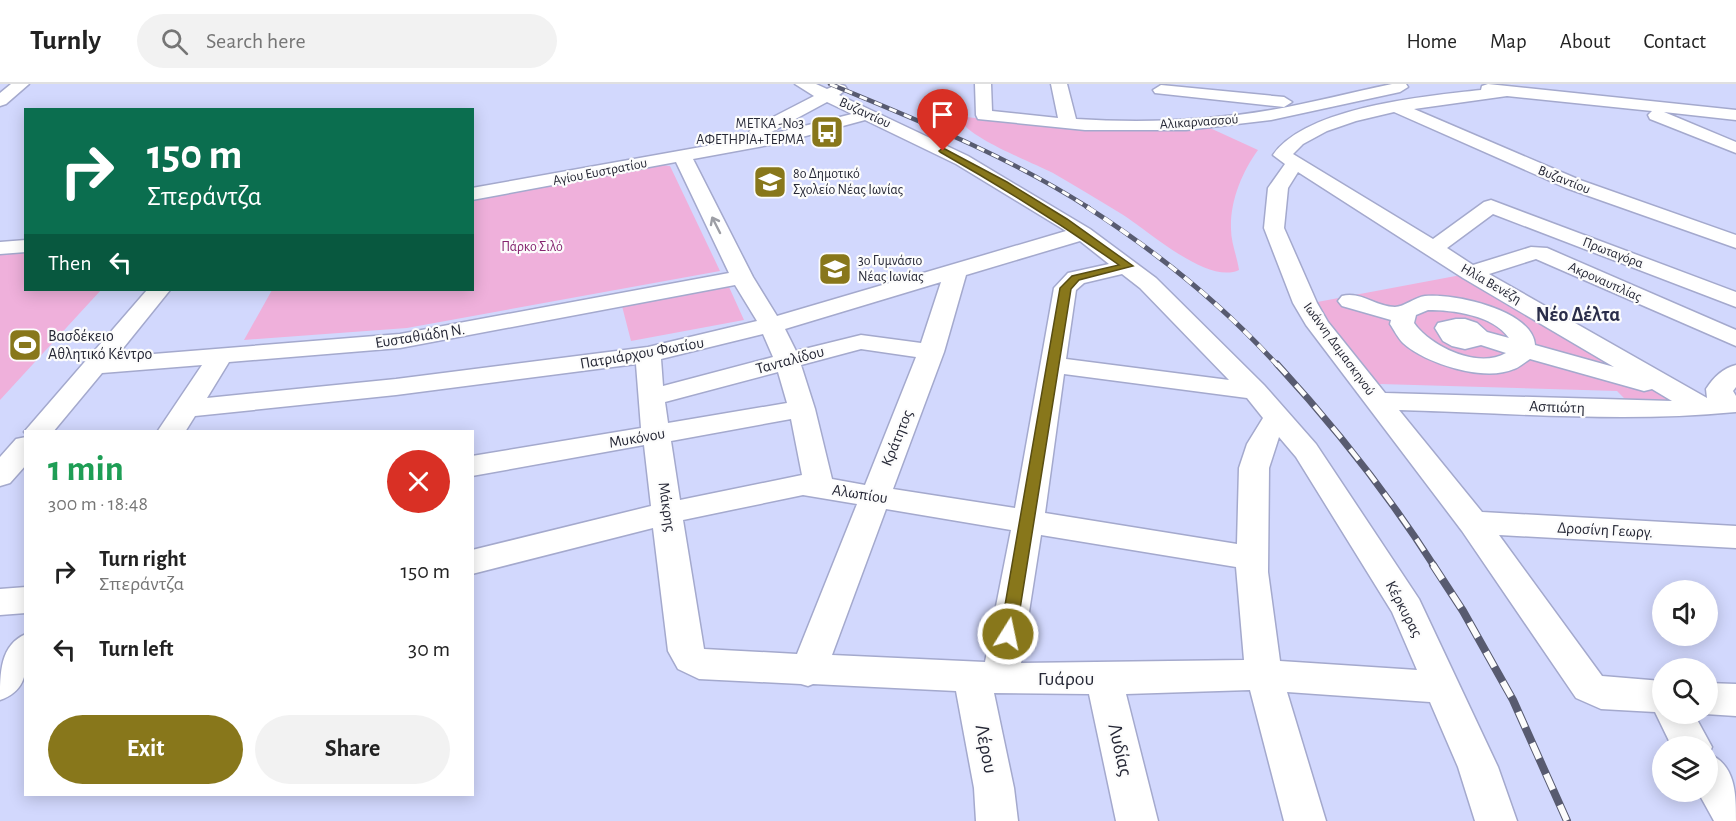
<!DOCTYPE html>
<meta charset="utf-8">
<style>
:root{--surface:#fff;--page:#f2f2f2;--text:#222;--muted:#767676;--line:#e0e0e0;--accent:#88771b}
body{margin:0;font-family:"Alegreya Sans",sans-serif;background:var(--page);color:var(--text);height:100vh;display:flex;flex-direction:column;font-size:22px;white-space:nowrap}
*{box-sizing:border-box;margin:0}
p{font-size:20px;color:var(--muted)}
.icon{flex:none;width:33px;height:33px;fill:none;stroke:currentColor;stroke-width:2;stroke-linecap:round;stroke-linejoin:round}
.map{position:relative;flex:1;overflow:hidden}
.panel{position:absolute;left:24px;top:346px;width:450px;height:366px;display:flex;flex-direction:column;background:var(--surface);border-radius:0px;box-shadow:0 3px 15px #0003}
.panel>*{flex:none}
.guide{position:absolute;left:24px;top:24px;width:450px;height:183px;border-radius:0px;box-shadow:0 3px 15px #0003;background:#0b6e4f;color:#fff;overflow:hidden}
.buttons{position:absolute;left:1652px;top:496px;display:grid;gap:12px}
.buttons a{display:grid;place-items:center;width:66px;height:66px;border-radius:50%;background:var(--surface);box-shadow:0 3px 15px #0003;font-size:30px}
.pin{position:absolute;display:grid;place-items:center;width:51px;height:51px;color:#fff;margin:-62px -26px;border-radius:50% 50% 50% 0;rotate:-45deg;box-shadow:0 0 6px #0007}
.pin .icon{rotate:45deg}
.me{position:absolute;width:66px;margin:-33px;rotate:10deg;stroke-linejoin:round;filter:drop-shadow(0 0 4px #0008)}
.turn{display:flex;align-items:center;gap:21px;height:126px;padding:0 24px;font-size:27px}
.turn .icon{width:78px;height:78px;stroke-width:2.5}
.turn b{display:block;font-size:42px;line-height:51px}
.then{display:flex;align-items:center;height:57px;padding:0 24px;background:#0003;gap:12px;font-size:22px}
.round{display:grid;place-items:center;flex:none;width:63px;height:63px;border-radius:32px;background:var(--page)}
.summary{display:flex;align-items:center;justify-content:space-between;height:102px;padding:0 24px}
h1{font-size:36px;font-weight:700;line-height:45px;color:#1e9e55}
.cta{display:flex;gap:12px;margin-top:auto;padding:12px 24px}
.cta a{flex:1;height:69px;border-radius:36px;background:var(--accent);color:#fff;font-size:24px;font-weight:700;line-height:69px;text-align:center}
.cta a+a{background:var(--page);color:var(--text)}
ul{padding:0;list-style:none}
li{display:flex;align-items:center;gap:18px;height:78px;padding:0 24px}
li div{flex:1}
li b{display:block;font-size:22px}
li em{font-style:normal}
header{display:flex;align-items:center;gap:36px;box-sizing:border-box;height:84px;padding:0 30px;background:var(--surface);border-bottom:2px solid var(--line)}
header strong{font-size:28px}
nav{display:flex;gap:33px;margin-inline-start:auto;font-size:21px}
.search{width:420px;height:54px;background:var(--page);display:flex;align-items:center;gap:15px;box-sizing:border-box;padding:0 21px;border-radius:33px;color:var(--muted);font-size:22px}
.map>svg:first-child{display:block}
.green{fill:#efb0db}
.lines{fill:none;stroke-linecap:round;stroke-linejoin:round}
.minor-casing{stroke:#a4a9cd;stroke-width:3}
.minor{fill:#fff;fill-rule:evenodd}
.rail-far3-casing{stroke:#585b70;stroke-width:4.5}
.rail-far2-casing{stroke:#585b70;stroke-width:5}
.rail-far1-casing{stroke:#585b70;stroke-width:7}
.rail-casing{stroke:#585b70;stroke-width:8}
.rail-far3{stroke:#fcfcfc;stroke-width:3;stroke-dasharray:8;stroke-linecap:butt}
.rail-far2{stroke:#fcfcfc;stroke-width:4;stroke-dasharray:10;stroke-linecap:butt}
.rail-far1{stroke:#fcfcfc;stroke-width:4.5;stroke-dasharray:14;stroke-linecap:butt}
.rail{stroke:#fcfcfc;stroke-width:6;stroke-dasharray:17;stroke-linecap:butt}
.oneway{stroke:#9d9ea5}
.route{fill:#88771b;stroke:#584d12;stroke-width:1.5}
.labels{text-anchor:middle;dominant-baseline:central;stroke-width:4.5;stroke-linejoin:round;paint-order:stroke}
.far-street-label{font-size:14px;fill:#262836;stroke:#fcfcfc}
.far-poi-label{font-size:14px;fill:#262836;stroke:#fcfcfc;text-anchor:start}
.far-park-label{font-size:14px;fill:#85246f;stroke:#fcfcfc}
.poi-label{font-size:16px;fill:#262836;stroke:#fcfcfc;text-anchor:start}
.street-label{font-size:16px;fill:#262836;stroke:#fcfcfc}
.quarter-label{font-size:20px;font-weight:bold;fill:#2a2d49;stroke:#fcfcfc}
.near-street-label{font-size:20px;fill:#262836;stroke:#fcfcfc}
</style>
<header>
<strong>Turnly</strong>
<div class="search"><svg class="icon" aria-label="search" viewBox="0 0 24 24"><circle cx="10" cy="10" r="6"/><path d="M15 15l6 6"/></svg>Search here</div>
<nav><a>Home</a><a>Map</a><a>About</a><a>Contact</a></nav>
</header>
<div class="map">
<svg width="1736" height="737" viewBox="0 0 1736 737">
<rect width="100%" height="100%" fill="#d2d8fd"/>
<path class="green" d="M966 33 1055 43 1138 46 1210 44 1258 66C1242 88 1230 117 1231 145 1231 159 1237 172 1239 186 1207 201 1148 146 1120 129 1098 116 1076 102 1053 89 1030 77 972 56 959 35Z
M662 81 670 82 720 187 407 244 244 256 272 206H472L473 114Z
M25 168 26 206H101L0 316V171Z
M1461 191 1676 315 1674 318 1626 316 1617 307 1380 300 1384 308 1312 219Z
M729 203 744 236 631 257 622 222Z"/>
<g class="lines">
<defs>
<path id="minor" d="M11 0H29L6 20 0 22V9Z
M795 0H816L827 5 839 0 845 2 847 5 839 11 968 72 1090 145 1156 194 1264 301 1316 360 1419 515 1498 683 1517 737H1475L1458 683 1430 618 1287 608 1326 737H1284L1250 606 1126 610 1158 737H1116L1089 610 994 609 1014 704 1018 737H976L974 704 956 607 813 600 808 602 801 600 699 595 678 585 668 567 653 444 472 490V466L651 422 644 361 472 392V372L641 344 636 280 396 311 195 332 185 348H157L202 281 102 289 53 348H26V350L24 348 147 206H170L116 273 400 250 729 189 676 78 472 116V104L757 53 749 48 752 44 814 12ZM827 18 852 30 764 52ZM865 36 956 80 1066 147 777 232 753 193 693 75 780 59ZM1080 157 1109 180 1068 189 1054 204 1015 424 893 405 944 268 966 191ZM1122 190 1140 204 1229 296 1066 275 1076 206 1084 199ZM941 198 921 259 861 251 796 267 785 245ZM735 201 757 237 648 263 396 295 207 314 229 278 400 264ZM763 250 773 273 663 302 661 275ZM861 265 916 273 865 401 832 395 815 325 801 281ZM778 288 787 319 668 339 665 318ZM1064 290 1247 314 1263 334 1247 360 1239 384 1237 460 1045 429ZM791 335 802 391 680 416 671 357ZM1279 353 1296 373 1392 528 1417 586 1280 577 1268 488 1269 384ZM803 411 857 420 797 570 704 565 683 436ZM886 425 1011 446 985 578 832 571ZM1041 451 1236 483 1244 576 1021 579Z
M975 0H991L992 27 1058 34 1051 0H1067L1076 35C1140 39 1207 37 1271 26 1312 19 1352 8 1392 0H1406L1408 3 1400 8 1271 36 1186 46H1085L978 35 976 31Z
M1488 0 1736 26V36L1664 28 1736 58V69L1650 35 1648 31 1652 27 1507 12 1414 25 1580 96 1736 151V164L1566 104 1394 28 1356 37 1327 47 1303 60 1293 70 1433 155 1484 118 1491 116 1736 208V223L1493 130 1447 164 1473 181 1531 163 1547 164 1736 246V262L1536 175 1489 190 1707 314 1706 305C1713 294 1723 284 1736 281V303L1733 307 1736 312V328C1624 339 1511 329 1399 326L1482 428 1736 442V464L1499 451 1602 592 1662 597V630H1694L1712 663 1709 670C1736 681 1736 711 1736 737H1714L1698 708H1707V663H1672L1655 628 1601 625 1576 614 1462 447 1306 241 1293 219 1264 144 1268 104 1285 80 1273 71C1306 23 1426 12 1481 6L1482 2ZM1298 88 1463 194 1614 283 1535 261C1533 226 1453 209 1425 212 1415 213 1404 223 1395 223 1376 223 1361 207 1342 212L1338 217 1342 222 1391 236 1390 240C1394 246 1398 254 1403 259 1426 280 1485 298 1514 285 1520 283 1525 278 1530 275L1644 307 1652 305 1672 317 1385 309 1328 238 1317 219 1284 144 1288 104ZM1428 226C1453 226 1493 231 1509 254L1487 248 1477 239 1465 235H1456L1438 239 1435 244 1443 257 1452 262 1465 265 1481 261 1506 269C1478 285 1431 263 1414 239L1416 231Z
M1161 1 1284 13 1292 18 1284 23 1155 9 1153 6Z
M26 156V168L0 170V158Z
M26 353V381L10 399 0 402V373L16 355Z
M26 503V529L0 531V505Z
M26 550C26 578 32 605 0 616 0 589 0 561 26 550Z
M1707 599 1736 600V632L1705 630H1707Z"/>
</defs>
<use href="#minor" class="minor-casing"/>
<use href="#minor" class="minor"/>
<defs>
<path id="rail-far3" d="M830 0C919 37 1008 72 1089 124"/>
<path id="rail-far2" d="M1087 123C1157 168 1222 220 1278 282"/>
<path id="rail-far1" d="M1277 280C1335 343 1388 410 1434 482"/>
<path id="rail" d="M1433 481 1463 527 1513 616 1567 737"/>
</defs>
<use href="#rail-far3" class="rail-far3-casing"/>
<use href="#rail-far2" class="rail-far2-casing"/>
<use href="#rail-far1" class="rail-far1-casing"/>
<use href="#rail" class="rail-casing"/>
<use href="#rail-far3" class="rail-far3"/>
<use href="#rail-far2" class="rail-far2"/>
<use href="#rail-far1" class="rail-far1"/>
<use href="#rail" class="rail"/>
</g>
<defs><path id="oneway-shaft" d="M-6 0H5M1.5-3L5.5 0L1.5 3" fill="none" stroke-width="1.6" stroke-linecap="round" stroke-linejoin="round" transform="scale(1.5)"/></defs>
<use class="oneway" href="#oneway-shaft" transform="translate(716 141) rotate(-117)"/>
<path class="route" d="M943 64 1007 98 1067 135 1133 182 1079 196 1071 205 1016 550 1014 554 1008 556 1002 554 1000 550 1060 204 1072 192 1119 181C1061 140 1002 103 940 68L939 67Z"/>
<defs>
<symbol id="bus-square" viewBox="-11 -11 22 22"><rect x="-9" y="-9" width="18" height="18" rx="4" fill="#88771b" stroke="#fcfcfc"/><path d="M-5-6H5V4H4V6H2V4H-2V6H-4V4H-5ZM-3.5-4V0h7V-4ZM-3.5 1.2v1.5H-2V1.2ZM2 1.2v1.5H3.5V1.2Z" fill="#fff"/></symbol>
<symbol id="school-square" viewBox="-11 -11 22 22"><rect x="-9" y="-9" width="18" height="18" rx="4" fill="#88771b" stroke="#fcfcfc"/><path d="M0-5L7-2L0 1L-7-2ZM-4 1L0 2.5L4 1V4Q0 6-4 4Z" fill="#fff"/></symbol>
<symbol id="stadium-square" viewBox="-11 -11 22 22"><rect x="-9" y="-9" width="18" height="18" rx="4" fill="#88771b" stroke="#fcfcfc"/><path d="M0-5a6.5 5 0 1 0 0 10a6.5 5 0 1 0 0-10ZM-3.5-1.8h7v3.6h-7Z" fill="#fff"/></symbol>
</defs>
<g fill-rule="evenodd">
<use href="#bus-square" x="808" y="29" width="38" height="38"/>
<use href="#school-square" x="751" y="79" width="38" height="38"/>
<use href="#school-square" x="816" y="166" width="38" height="38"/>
<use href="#stadium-square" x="6" y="242" width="38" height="38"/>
</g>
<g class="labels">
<g class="far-street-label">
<text transform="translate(865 29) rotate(25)">Βυζαντίου</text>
<text transform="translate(1199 38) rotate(-4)">Αλικαρνασσού</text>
<text transform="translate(600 88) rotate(-11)">Αγίου Ευστρατίου</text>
<text transform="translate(1564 96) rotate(22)">Βυζαντίου</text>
<text transform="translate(1613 169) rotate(21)">Πρωταγόρα</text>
<text transform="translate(1605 198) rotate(24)">Ακροναυπλίας</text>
<text transform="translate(1491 200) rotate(30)">Ηλία Βενέζη</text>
<text transform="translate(1339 265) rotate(54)">Ιωάννη Δαμασκηνού</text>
</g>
<g class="far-poi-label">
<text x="804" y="40" text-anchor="end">ΜΕΤΚΑ -Νο3<tspan x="804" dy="16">ΑΦΕΤΗΡΙΑ+ΤΕΡΜΑ</tspan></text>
<text x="793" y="90">8ο Δημοτικό<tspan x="793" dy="16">Σχολείο Νέας Ιωνίας</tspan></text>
<text x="858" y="177">3ο Γυμνάσιο<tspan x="858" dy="16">Νέας Ιωνίας</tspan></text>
</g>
<g class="far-park-label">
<text x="532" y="163">Πάρκο Σιλό</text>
</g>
<g class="poi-label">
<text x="48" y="252">Βασδέκειο<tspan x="48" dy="18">Αθλητικό Κέντρο</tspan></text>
</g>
<g class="street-label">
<text transform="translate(420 252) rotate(-9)">Ευσταθιάδη Ν.</text>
<text transform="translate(642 269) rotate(-10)">Πατριάρχου Φωτίου</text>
<text transform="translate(790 276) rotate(-15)">Τανταλίδου</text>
<text transform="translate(1557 323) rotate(2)">Ασπιώτη</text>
<text transform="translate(637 354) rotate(-10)">Μυκόνου</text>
<text transform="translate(897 354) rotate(-68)">Κράτητος</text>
<text transform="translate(860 410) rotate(9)">Αλωπίου</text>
<text transform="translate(667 423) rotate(82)">Μάκρης</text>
<text transform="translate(1605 446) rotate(3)">Δροσίνη Γεωργ.</text>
<text transform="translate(1404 525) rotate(62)">Κέρκυρας</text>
</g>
<g class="quarter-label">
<text x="1578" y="231">Νέο Δέλτα</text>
</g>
<g class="near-street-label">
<text x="1066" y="595">Γυάρου</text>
<text transform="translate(986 665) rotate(79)">Λέρου</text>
<text transform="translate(1120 666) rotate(77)">Λυδίας</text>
</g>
</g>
</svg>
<div class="buttons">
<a><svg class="icon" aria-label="sound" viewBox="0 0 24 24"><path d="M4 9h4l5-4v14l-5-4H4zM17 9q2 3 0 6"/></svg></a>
<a><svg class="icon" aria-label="search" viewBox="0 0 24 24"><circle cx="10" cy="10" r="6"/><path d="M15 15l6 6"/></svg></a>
<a><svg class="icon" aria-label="layers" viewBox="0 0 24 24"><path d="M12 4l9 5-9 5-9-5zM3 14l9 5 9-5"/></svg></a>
</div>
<div class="pin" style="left:943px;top:67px;background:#d93025"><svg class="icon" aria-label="arrive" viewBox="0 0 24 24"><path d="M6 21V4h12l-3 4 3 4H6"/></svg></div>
<svg class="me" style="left:1008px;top:550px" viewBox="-20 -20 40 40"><circle r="17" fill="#88771b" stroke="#fff" stroke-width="3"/><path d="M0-11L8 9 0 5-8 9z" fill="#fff"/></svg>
<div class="guide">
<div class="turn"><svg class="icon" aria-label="right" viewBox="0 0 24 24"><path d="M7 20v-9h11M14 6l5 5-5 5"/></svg><div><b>150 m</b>Σπεράντζα</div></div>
<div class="then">Then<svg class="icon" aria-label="left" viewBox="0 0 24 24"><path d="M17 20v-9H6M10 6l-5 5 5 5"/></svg></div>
</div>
<section class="panel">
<div class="summary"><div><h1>1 min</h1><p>300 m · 18:48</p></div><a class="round" style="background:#d93025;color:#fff"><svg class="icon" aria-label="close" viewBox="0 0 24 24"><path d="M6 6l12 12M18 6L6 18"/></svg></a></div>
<ul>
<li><svg class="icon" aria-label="right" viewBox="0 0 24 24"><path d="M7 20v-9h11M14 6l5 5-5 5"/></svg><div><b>Turn right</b><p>Σπεράντζα</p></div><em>150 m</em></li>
<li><svg class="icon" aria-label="left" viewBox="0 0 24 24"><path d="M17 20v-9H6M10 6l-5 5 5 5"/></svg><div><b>Turn left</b></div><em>30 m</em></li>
</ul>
<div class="cta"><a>Exit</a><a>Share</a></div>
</section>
</div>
